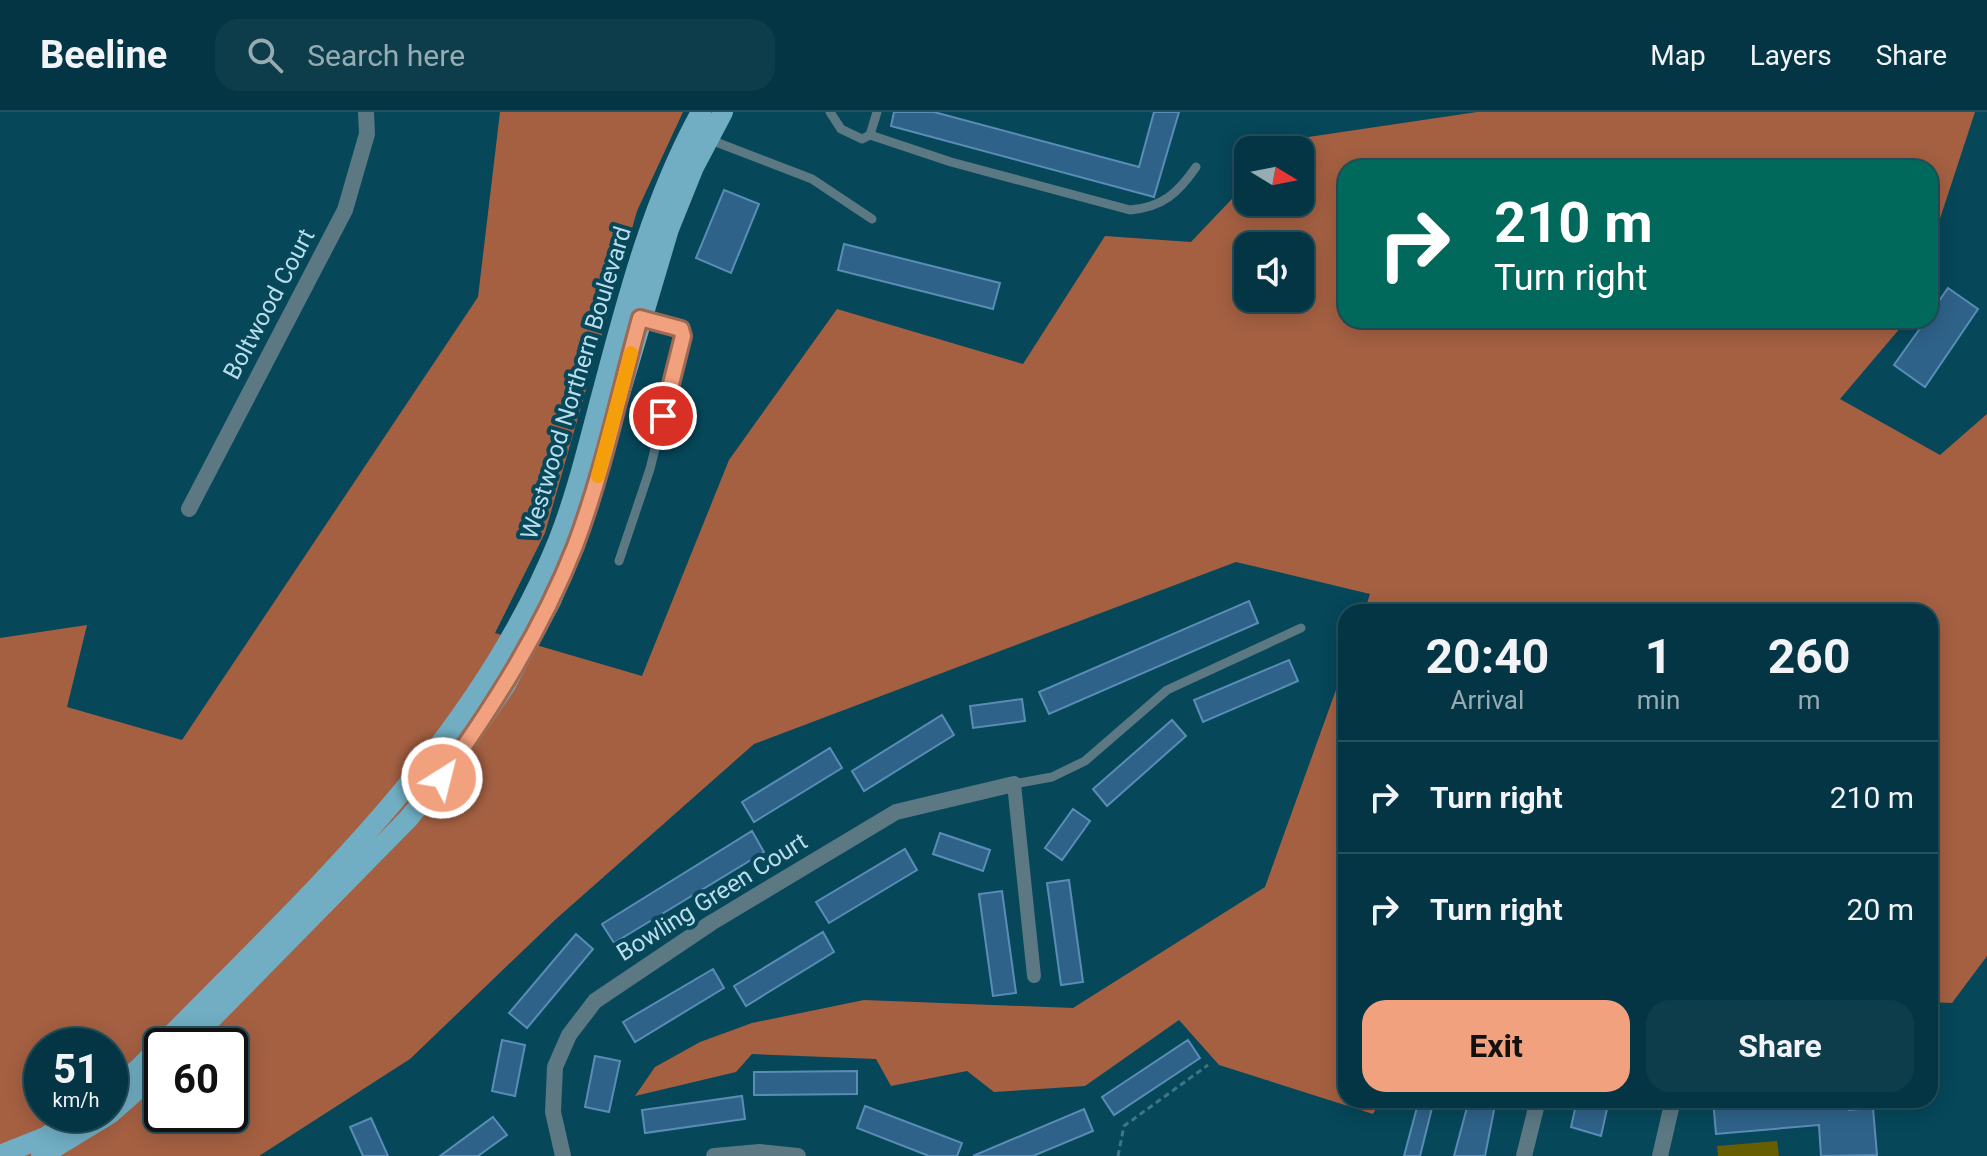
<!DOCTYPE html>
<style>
:root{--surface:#043544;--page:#0d3d4b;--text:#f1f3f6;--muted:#97abb2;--line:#25505d;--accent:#f2a17e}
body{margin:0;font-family:Roboto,sans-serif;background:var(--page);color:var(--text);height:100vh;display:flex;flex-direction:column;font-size:30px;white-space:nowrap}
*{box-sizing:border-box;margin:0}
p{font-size:26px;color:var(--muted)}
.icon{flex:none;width:44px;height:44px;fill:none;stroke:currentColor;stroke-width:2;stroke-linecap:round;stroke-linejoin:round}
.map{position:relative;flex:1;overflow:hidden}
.side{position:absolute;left:1338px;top:492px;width:600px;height:504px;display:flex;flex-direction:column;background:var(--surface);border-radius:24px;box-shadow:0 4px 20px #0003,0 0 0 2px var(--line)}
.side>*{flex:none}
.guide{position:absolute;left:1338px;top:48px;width:600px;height:168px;border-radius:24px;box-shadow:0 4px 20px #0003,0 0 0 2px var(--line);background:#00695c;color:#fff;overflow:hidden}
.needle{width:52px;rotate:100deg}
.tools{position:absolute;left:1234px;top:24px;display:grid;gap:16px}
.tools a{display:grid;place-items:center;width:80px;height:80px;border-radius:16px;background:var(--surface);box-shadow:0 4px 20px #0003,0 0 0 2px var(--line);font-size:40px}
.speed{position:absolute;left:24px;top:916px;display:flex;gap:16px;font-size:40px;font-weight:700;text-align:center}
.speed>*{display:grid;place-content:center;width:104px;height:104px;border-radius:50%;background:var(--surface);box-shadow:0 4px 20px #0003,0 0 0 2px var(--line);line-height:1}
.speed small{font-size:20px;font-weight:400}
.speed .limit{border:4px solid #111;border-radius:12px;background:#fff;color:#111}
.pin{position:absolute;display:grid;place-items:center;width:68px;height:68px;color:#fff;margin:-34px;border:4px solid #fff;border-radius:50%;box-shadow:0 2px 8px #0007}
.me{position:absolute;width:88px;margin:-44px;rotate:36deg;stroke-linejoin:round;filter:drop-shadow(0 0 6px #0008)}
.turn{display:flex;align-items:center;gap:28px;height:168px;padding:0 24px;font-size:36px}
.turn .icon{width:104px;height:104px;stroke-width:2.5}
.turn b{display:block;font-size:56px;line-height:68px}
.eta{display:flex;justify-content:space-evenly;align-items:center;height:136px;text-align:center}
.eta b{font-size:48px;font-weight:700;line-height:56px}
.button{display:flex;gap:16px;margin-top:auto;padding:16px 24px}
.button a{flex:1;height:92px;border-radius:24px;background:var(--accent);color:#111;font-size:32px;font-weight:700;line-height:92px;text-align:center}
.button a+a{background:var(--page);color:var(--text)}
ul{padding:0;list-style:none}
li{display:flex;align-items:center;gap:24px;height:112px;padding:0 24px;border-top:2px solid var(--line)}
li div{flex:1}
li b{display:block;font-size:30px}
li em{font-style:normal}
header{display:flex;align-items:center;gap:48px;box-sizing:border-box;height:112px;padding:0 40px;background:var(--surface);border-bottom:2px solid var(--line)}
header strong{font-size:38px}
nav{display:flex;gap:44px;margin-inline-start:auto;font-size:28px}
.search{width:560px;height:72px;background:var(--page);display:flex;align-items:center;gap:20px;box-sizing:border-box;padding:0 28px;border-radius:24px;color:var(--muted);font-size:30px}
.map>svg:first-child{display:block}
.forest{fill:#a56042;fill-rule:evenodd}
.water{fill:#665e01}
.building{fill:#2f6289;stroke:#5a8db6;stroke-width:2}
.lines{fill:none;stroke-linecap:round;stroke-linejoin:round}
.path{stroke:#3e7687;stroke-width:3;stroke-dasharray:6 4;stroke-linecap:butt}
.service{stroke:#5b7883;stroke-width:9}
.pedestrian{stroke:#5b7883;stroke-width:14}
.minor{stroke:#5b7883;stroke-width:16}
.primary{stroke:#71aec4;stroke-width:20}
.route-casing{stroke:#9d6952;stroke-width:20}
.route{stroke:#f2a17e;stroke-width:14}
.slow{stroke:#f59e0b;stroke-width:14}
.labels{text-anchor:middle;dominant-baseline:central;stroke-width:8;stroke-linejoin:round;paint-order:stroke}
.street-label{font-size:24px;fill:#baddeb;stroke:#06475a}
</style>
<header>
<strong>Beeline</strong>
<div class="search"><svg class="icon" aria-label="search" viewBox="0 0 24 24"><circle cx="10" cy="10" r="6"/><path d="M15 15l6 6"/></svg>Search here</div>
<nav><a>Map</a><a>Layers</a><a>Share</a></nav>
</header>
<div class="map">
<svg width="1987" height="1044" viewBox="0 0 1987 1044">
<rect width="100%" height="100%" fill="#06475a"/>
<path class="forest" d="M500 0H683L637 99 545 421 495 521 642 564 729 348 837 197 1023 252 1105 124 1191 130 1248 70V90H1300V38H1278L1288 28 1477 0H1975L1930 137V56H1346V208H1907L1840 287 1940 343 1987 302V844L1952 891 1930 890V500H1364L1370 482 1236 450 754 632 556 807 410 947 259 1044H0V526L87 513 67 595 182 628 478 185ZM1248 134H1300V186H1248ZM42 934H110V1002H42ZM162 934H230V1002H162Z
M1346 550V988H1381L1373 1002 1219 953 1179 908 1085 974 994 980 967 959 891 974 876 947 752 942 736 960 635 984 655 955 700 930 752 911 864 888 1073 896 1265 775Z"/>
<path class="water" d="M1777 1029 1779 1044H1718L1717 1034Z"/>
<path class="building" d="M894 0H934L1139 55 1154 0H1179L1154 85 891 14Z
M724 78 759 92 731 161 696 146Z
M844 132 1000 171 993 197 838 158Z
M1948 176 1978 197 1925 275 1894 253 1926 208H1930V202Z
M1249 489 1258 511 1049 602 1039 580Z
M1289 548 1298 569 1203 610 1194 588Z
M1022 587 1025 609 973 616 970 594Z
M942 603 954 623 864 679 852 659Z
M1172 608 1186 624 1107 694 1093 677Z
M830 636 842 656 754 710 742 690Z
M1073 697 1090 709 1062 748 1045 736Z
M752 719 764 740 614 831 602 812Z
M940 721 990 738 983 759 933 742Z
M905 737 917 758 829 811 816 790Z
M1069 768 1083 870 1061 873 1047 771Z
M1002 779 1016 881 993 884 979 782Z
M823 820 834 840 746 894 734 874Z
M576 822 593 837 527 916 509 901Z
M713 857 724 876 635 930 623 910Z
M502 928 525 933 515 984 492 979Z
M1188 928 1200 946 1114 1003 1102 985Z
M595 944 620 949 609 1000 585 995Z
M857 959V982L754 983V960Z
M742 984 745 1007 645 1021 642 998Z
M1419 988H1434L1420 1044H1404Z
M1469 988H1496L1485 1044H1454Z
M1577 988H1609L1601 1024 1571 1015Z
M1713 988H1848L1849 998 1873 996 1877 1043 1821 1044 1819 1013 1716 1022Z
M865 994 962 1031 957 1044H929L857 1016Z
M1084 997 1093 1019 1033 1044H973Z
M493 1005 507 1023 478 1044H440Z
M371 1006 388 1044H363L350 1015Z"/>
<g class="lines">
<path class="path" d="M1118 1044 1124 1014 1208 953"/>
<path class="service" d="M830 0 841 17 862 27 870 23 877 0
M870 23 951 50 1130 98C1163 95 1178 81 1196 55
M708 27 812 67 872 107
M619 449 650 357 683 224 681 217 643 206
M1014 672 1052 665 1085 649 1167 578 1301 516"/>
<path class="pedestrian" d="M1014 672 1034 864"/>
<path class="minor" d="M189 397 345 98 367 22 366 0
M563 1044 553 1000 555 955 569 923 595 889 711 811 896 700 1014 672
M714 1044 760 1040 798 1044
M1524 1044 1538 988
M1660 1044 1673 988"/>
<path class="primary" d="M185 934 408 707 442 666 505 574 551 489 575 433 669 117 694 55 723 0
M110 980 139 956C294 795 472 642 558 429 575 386 586 341 598 296 625 195 650 92 701 0
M110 1002 162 956
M0 1043 45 1025 83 1002
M41 1044 110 1002"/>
</g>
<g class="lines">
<defs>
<path id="route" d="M442 666C494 593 542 518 575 434 603 360 619 282 640 206L681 217 683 224 663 304"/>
</defs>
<use href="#route" class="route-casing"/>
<use href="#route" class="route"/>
<path class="slow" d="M598 364 631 241"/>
</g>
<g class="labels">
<g class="street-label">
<text transform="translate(269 192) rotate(-62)">Boltwood Court</text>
<text transform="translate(576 271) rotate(-73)">Westwood Northern Boulevard</text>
<text transform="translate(712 785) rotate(-32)">Bowling Green Court</text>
</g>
</g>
</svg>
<div class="tools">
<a><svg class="needle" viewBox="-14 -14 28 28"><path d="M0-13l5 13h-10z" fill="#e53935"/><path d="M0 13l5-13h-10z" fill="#97abb2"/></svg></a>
<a><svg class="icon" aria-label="sound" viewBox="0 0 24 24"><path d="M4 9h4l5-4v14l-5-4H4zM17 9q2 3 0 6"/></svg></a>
</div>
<div class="speed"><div>51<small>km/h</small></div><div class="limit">60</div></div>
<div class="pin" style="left:663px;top:304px;background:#d93025"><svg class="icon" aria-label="arrive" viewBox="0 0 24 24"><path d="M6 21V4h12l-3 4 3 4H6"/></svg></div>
<svg class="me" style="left:442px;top:666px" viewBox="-20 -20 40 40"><circle r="17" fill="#f2a17e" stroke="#fff" stroke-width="3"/><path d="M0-11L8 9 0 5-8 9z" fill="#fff"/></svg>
<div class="guide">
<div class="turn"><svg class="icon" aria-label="right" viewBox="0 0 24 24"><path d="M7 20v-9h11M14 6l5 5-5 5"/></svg><div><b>210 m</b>Turn right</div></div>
</div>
<section class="side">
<div class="eta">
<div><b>20:40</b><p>Arrival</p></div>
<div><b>1</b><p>min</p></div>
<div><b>260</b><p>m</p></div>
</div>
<ul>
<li><svg class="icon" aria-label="right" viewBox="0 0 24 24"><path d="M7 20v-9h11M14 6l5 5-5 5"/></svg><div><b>Turn right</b></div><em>210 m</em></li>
<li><svg class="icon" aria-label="right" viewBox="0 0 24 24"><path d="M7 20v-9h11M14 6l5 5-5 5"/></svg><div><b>Turn right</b></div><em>20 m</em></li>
</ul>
<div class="button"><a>Exit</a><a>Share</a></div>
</section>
</div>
